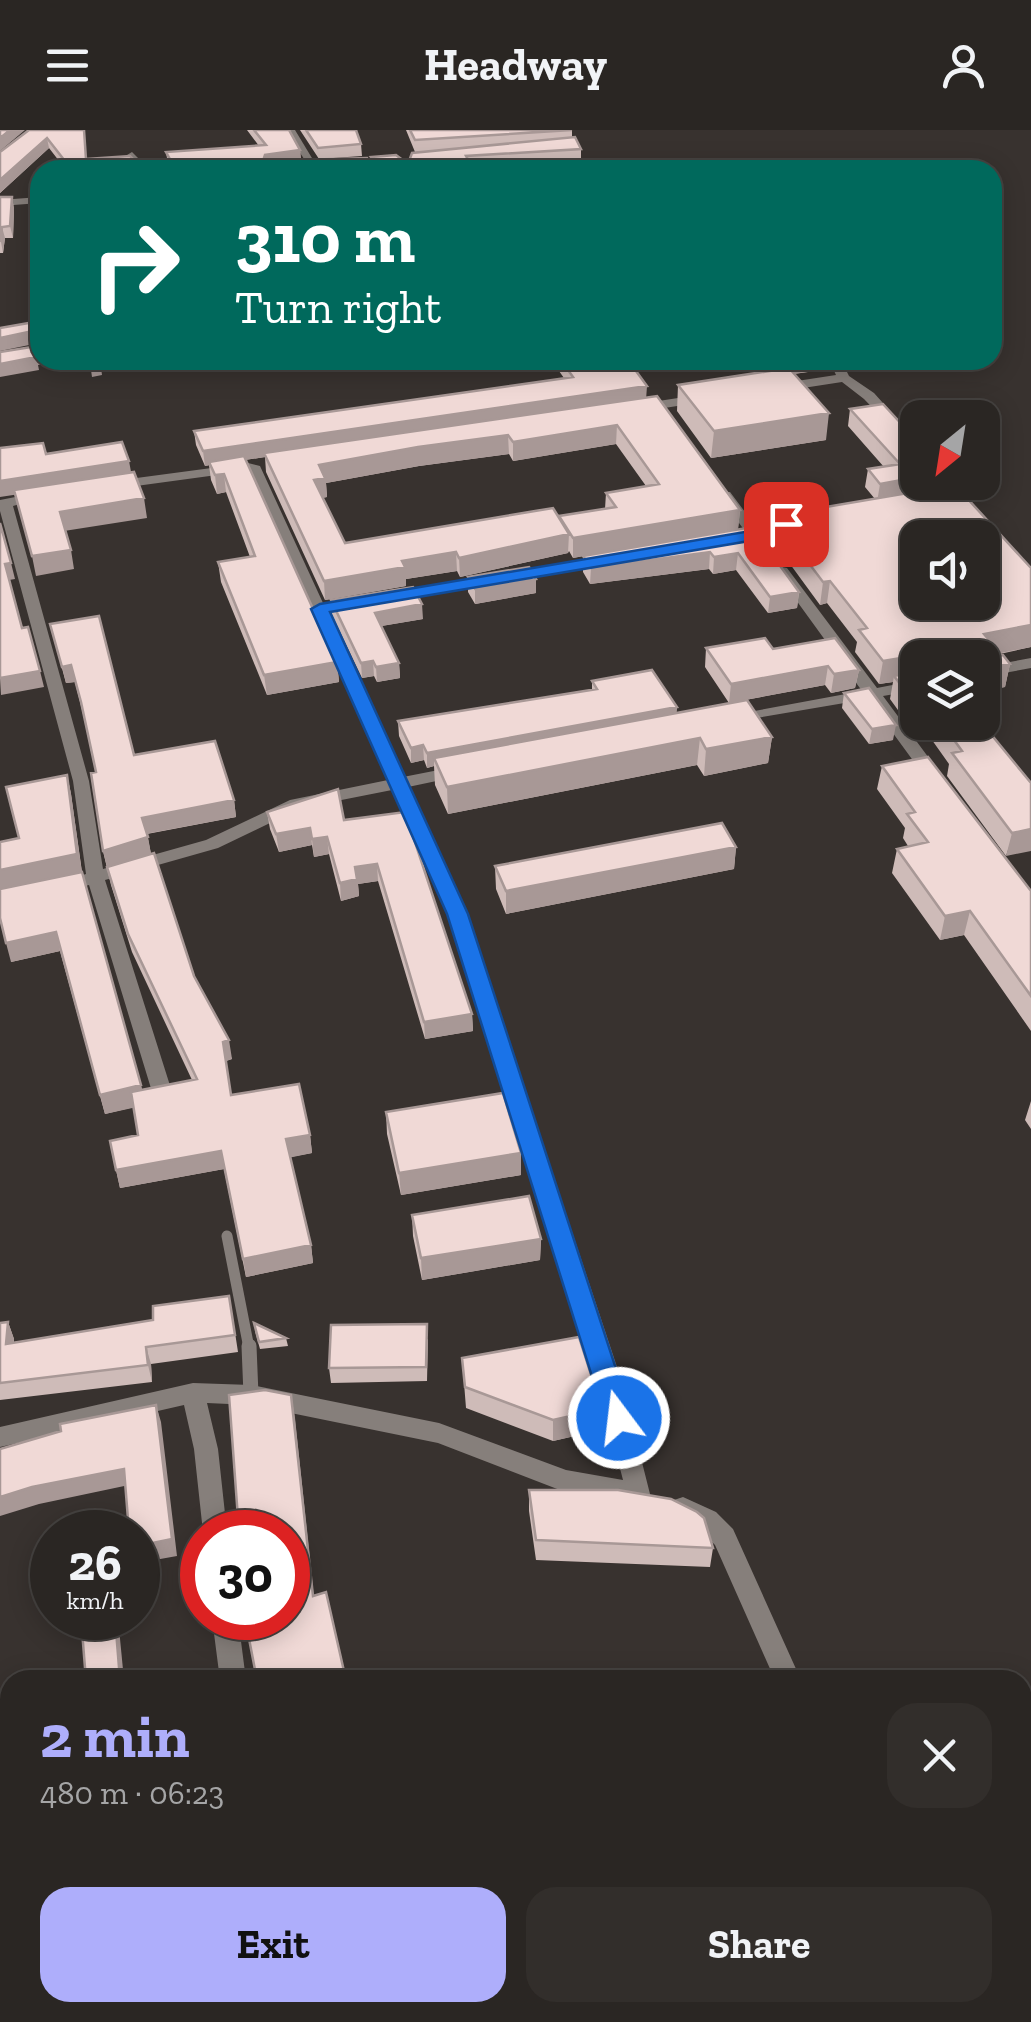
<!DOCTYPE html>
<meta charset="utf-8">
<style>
:root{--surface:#2a2623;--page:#322e2b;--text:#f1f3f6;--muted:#a5a5a6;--line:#464341;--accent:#aeaefb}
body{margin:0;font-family:"Zilla Slab",serif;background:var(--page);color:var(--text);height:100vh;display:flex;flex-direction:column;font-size:38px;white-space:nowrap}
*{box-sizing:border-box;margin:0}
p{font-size:32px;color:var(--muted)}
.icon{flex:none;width:55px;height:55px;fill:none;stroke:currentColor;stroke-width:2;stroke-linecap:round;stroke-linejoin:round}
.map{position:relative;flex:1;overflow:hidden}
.side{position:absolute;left:0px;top:1540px;width:1032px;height:352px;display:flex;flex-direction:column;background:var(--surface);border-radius:30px 30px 0 0;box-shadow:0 5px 25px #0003,0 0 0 2px var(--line)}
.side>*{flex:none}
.top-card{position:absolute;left:30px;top:30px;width:972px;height:210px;border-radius:30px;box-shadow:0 5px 25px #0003,0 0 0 2px var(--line);background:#00695c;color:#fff;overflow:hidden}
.needle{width:65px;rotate:210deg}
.controls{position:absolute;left:900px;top:270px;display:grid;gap:20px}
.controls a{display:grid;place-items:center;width:100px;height:100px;border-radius:20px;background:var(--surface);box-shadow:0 5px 25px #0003,0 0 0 2px var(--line);font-size:50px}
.speed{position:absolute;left:30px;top:1380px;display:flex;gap:20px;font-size:50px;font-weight:700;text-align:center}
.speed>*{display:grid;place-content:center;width:130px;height:130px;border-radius:50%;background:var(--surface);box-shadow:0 5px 25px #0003,0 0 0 2px var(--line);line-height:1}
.speed small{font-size:25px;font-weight:400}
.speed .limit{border:15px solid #d22;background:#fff;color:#111}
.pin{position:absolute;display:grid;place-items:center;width:85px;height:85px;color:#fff;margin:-42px;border-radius:20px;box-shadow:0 5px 15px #0006}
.me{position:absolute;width:110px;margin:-55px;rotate:345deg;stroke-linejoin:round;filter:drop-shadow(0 0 8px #0008)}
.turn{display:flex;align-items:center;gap:35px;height:210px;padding:0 40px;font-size:45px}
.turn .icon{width:130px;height:130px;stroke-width:2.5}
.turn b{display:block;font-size:70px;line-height:85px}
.round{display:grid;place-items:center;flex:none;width:105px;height:105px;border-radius:30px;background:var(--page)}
.head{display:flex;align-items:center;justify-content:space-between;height:170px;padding:0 40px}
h1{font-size:60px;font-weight:700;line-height:75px;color:var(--accent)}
.cta{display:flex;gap:20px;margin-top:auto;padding:20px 40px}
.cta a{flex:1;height:115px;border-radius:30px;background:var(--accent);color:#111;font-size:40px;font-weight:700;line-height:115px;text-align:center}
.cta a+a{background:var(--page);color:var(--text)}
header{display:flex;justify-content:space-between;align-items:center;height:130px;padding:0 40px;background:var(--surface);font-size:45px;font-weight:700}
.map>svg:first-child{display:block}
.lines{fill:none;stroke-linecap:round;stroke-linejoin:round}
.lane-far1{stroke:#867f7b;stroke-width:11}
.lane{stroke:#867f7b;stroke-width:15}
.street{fill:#867f7b;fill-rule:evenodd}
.wall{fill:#cebbb8;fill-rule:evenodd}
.shaded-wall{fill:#a89896}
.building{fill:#f0d9d6;stroke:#a89896;stroke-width:2.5;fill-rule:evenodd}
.route{fill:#1a73e8;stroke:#114b97;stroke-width:2.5}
</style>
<header><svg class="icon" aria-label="menu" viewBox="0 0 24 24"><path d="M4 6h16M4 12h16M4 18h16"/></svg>Headway<svg class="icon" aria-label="person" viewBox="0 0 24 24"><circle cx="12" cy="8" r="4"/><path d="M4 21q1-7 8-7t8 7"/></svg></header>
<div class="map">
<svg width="1031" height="1892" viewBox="0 0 1031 1892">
<rect width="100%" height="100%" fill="#38322f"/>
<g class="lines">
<path class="lane-far1" d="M227 1106 249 1218"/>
<path class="lane" d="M249 1216 251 1265"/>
<path class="street" d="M285 0H295L318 38H310Z
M132 22 150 40H139L127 25Z
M40 67V73L0 76V70Z
M829 230H841L849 246 874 263 918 312V325L864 269 842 252 777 262 771 258 777 254 836 245Z
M704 264 709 265V271L639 282 632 278 639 274Z
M248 333 260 336 403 647 459 636 467 641 465 645 408 657 466 783 621 1249 650 1364 647 1372 638 1375 565 1362 438 1313 251 1275 207 1273 218 1319 227 1402H203L194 1319 184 1275 0 1317V1297L193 1253 251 1255 439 1293 566 1340 623 1350 597 1249 448 783 392 660 301 678 218 718 105 750 173 965 163 972 153 965 89 755 61 763 52 757 55 753 86 744 73 651 0 381V370L41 362 48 366 13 376 89 651 103 739 206 710 290 670 388 650 246 336Z
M234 335 241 339 239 342 114 359 107 355 114 351Z
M720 362H730L772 418 770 421H760L718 365Z
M608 426 615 430 613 433 390 472 382 467 390 462Z
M782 437 787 438 877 558 918 550V560L883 566 940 643V651H928L868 569 727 593V587L733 585 862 561 775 441Z
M1031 528V538L982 547V537Z
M683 1367 716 1382 733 1399 801 1550H775L715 1415 698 1398 674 1386 671 1378 674 1370Z
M212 1488H238L246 1550H220Z
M1031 1741V1769L1022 1772V1744Z
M149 1882H204L200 1892H145Z
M306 1882H336L338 1892H308Z
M923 1882H954L958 1892H927Z"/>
</g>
<path class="wall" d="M29 0 87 29 137 33 152 40H66L49 18 0 63V22Z
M247 0H289L300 20 301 30 371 35V40H171L168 34 166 22 259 16Z
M300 0H356L361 14 362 26 319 29Z
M406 0H572V8L581 19V32L471 38V40H373L371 27 408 34 452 19 415 22Z
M0 67H12L14 79 13 108H5L3 123H0Z
M551 230H628L646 267 740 380 738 399 752 397 799 462 797 478 768 483 736 440 713 444 709 439 590 454 583 442V426L573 428 569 421 568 423 460 447 457 441 406 449V456L325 470 266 342 265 327 245 330 337 532 339 552 267 565 221 452 218 432 250 427 226 362 217 364 211 350 209 335 205 336 196 315 194 301 564 248ZM616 314 646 356 606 363 605 379 559 387 345 413 322 368 327 367 326 353 419 336 509 324 513 331Z
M764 230H831L829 239 794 244 826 310 711 328 677 281 678 255 773 241Z
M850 279 918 352H938L937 358 1031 438V517L986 527 1010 534 1005 557 982 561V528H918V592H981L1031 653 1006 726 947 646 949 634 927 603 916 605 890 569 893 552 879 554 855 522 857 512 827 473 820 475 771 408 773 386 875 369 865 357 868 339 884 337 848 296Z
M468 447 536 449V463L475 474 468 462Z
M331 470 423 489 381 496 399 533 400 548 377 552 374 546 362 548 332 485Z
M50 494 134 625 234 670 236 687 147 704 151 724 194 846 232 929 226 931 231 965 310 1005 312 1023 290 1027 311 1115 313 1133 246 1147 224 1039 120 1058 116 1040 138 1005 134 977 105 984 60 821 11 832 19 708 67 645 71 664 82 742 142 960 192 950 132 822 111 755 103 721 96 642 84 588 75 552 66 553Z
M706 518 773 519 859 540 855 558 831 563 825 555 729 573 705 537Z
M592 551 677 577 676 583 772 607 768 633 704 646 697 635 448 684 435 655 434 636 427 638 424 630 411 633 399 606 398 591 592 560Z
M844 563 893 610 869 614 842 578Z
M882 636 1031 761V901L964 805 940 810 892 743 897 719 908 716 903 708 905 698 877 659Z
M267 682 344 690 405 682 472 884 473 901 425 909 378 751 358 754 359 766 341 771 329 724 314 727 312 715 279 722 270 699Z
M736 717 734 739 506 784 496 759 495 736Z
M1031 971V999L1025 990Z
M386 982 521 1023V1045L401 1065 387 1004Z
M412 1085 541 1109 540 1130 422 1150 413 1106Z
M232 1183 238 1222 151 1234 152 1252 0 1270V1193L8 1192 14 1209V1212Z
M255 1201 286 1208 288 1216 260 1219Z
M428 1209 427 1251 331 1253 329 1238Z
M462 1228 602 1279 601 1300 553 1311 466 1278Z
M529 1360 713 1418 710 1437 536 1430 529 1381Z
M1031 1774V1888L1022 1870V1777Z
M845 1882H916L915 1885 895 1892H849Z"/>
<path class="shaded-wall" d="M10 0H25L0 21V8Z
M47 8 49 18 0 63V50Z
M300 20 301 31H263L265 25Z
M470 33 471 40H452V35Z
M12 67 14 79 13 108 10 96Z
M2 97 5 108 3 123 1 112Z
M37 200 39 213 0 221V208Z
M40 221V230H63L38 235 39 240 0 247V234Z
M100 230 102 245 92 247 90 233Z
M800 230H831L829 239 778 246 779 233Z
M647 256 646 270 264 323 265 327 205 336 203 321Z
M829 283 826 310 711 328 714 301Z
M617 295 616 314 513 331V312Z
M508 305 509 324 419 336 326 353 327 367 315 369 314 350 319 335 418 317Z
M129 331 132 347 0 367V351Z
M224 344 226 362 217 364 215 345Z
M918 347V352H938L937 361 877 372 880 354Z
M144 368 147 388 64 401 60 382Z
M740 380 738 399 573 428V408Z
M569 404 568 423 460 447 459 428Z
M71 420 74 439 36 446 32 426Z
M456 422 457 441 406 449V456L325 470 324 451 402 431Z
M710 422 709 439 590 454 591 438Z
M738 423 736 440 713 444 714 427Z
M11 433 15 449 9 450 5 434Z
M536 449V463L475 474V459Z
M830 451 827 473 820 475 823 452Z
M799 462 797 478 768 483 770 467Z
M422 474 423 489 376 497 375 483Z
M1031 495V517L986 526 982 534 984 504Z
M925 524 924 528H918V548L894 546 893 552 879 554 883 531Z
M373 531 374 546 362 548 361 533Z
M337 532 339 552 267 565 264 545Z
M399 533 400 548 377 552 376 537Z
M1010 534 1005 557 982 561V539Z
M71 535 75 552 66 553 62 537Z
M828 536 825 555 729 573 731 554Z
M859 540 855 558 831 563 834 544Z
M40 541 44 557 1 565 0 548Z
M677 577 676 592 434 628V636L427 638V623Z
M919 592H929L927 603 916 605Z
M896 595 893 610 869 614 872 599Z
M772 607 768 633 704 646 706 619Z
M700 608 697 635 448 684 447 657Z
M423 615 424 630 411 633V618Z
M67 645 71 664 82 743 0 760V740Z
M234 670 236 687 145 704 142 688Z
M310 698 312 715 279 722 276 704Z
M1031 699V721L1006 726 1012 703Z
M148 707 151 724 107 737 103 721Z
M327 707 329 724 314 727 312 709Z
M736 717 734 739 506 784V761Z
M377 734 378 751 358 754 359 766 341 771 340 753 355 737Z
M970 781 964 805 940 810 945 786Z
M56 802 60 821 11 832 6 813Z
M472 884 473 901 425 909 424 892Z
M229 910 232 929 226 931 223 912Z
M141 955 146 975 105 984 100 965Z
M310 1005 312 1023 288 1028 286 1009Z
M221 1021 224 1039 120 1058 116 1040Z
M521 1023V1045L401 1065 399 1043Z
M541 1109 540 1130 422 1150 421 1128Z
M311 1115 313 1133 246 1147 243 1129Z
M8 1192 14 1209 12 1231 6 1214Z
M146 1217 151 1234 152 1252 148 1235Z
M291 1265 295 1288 316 1487 313 1466Z
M156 1275 161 1292 177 1426 138 1433V1416Z
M602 1279 601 1300 553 1311V1290Z
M124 1339 129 1355 39 1374 0 1386V1367L32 1357Z
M115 1488H118L124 1550H120Z
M1031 1695V1708L1022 1712V1698Z
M10 1879V1882H56L25 1892H0V1882Z
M883 1882H916L915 1885 895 1892H862L863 1890Z"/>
<path class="building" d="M0 0H10L0 8Z
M29 0H84L86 29 130 26 137 33 151 32 152 40H72L47 8 0 50V22Z
M254 0H289L300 20 265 25 263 31 367 28 371 35 286 40H176L166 22 266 15Z
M306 0H356L361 14 318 18Z
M410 0H572L415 10Z
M575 7 581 19 466 26 470 33 452 35 456 40H382L371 27 396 25 408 34 412 23Z
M0 67H12L10 96 2 97 0 112Z
M40 191V203L37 200 0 208V198Z
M40 209V221L33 222 36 227 0 234V222L38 216Z
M561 230H628L647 256 203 321 194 301 573 247Z
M777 230H800L779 233Z
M789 238 829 283 714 301 678 255Z
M657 266 740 380 573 408 559 386 616 377 606 363 659 354 617 295 513 312 508 305 418 317 319 335 325 348 314 350 345 413 553 378 569 404 459 428 456 422 402 431 405 437 324 451 264 323Z
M883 274 918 312V347L880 354 868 339 900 334 850 279Z
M122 312 129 331 0 351V318L43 313 46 324Z
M244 326 337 532 264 545 218 432 255 426 224 344 215 345 209 332Z
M134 342 144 368 60 382 71 420 32 426 14 360Z
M955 355 1031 438V495L984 504 989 510 983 514 985 527 1003 525 1010 534 982 539V528H925V524L883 531 859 500 867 498 830 451 823 452 773 386ZM918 408H982V472H918Z
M0 393 11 433 5 434 22 498 28 497 40 541 0 548Z
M752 397 799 462 770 467 738 423 714 427 710 422 591 438 583 426Z
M529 437 536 449 475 459 468 447Z
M413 457 422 474 375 483 399 533 376 537 373 531 361 533 331 470Z
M99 486 134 625 215 611 234 670 142 688 148 707 103 721 91 643 96 642 81 572 71 535 62 537 50 494Z
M765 508 773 519 835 508 859 540 834 544 828 536 731 554 706 518Z
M652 540 677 577 427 623 423 615 411 618 398 591 597 559 592 551Z
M918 541V577L894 546Z
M869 558 896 595 872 599 844 563Z
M747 570 772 607 706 619 700 608 447 657 434 628Z
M941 592H981L1031 653V699L1012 703 952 623 962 621Z
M928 627 1031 761V866L970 781 945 786 897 719 928 712 907 684 915 682 882 636Z
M67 645 77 724 0 740V712L19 708 6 657Z
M338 659 344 690 405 682 472 884 424 892 377 734 355 737 357 749 340 753 327 707 312 709 310 698 276 704 267 682Z
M722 693 736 717 506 761 495 736Z
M154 723 194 846 229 910 223 912 231 965 299 954 310 1005 286 1009 311 1115 243 1129 221 1021 116 1040 110 1011 138 1005 131 962 197 949 128 804 107 737Z
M82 742 141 955 100 965 56 802 6 813 0 788V759Z
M503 963 521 1023 399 1043 386 982Z
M529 1066 541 1109 421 1128 412 1085Z
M229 1166 235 1205 146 1217 148 1235 0 1253V1193L8 1192 6 1214 153 1190V1176Z
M254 1193 286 1208 259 1212Z
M427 1194 426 1237 329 1238 331 1195Z
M579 1207 602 1279 553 1290 465 1257 462 1228Z
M265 1260 291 1265 313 1466 326 1462 346 1550H257L245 1488H288V1402H239L229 1265Z
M156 1275 172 1409 138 1416V1402H129L124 1339 32 1357 0 1367V1319L61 1301 60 1294Z
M529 1360H618L671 1369 697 1382 704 1388 713 1418 536 1410Z
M81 1488H115L120 1550H86Z
M194 1545 195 1550H170Z
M1031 1591V1695L1022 1698V1594Z
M1031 1774V1852L1022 1834V1777Z
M10 1790V1879L0 1882V1794Z
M198 1882H274L276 1892H171Z
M379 1882H505L508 1892H381Z
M860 1882H883L863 1890Z"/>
<path class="route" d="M786 390 794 394 792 398 762 403 755 410 330 482 468 784 632 1288 628 1296H609L605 1288 447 784 311 479 320 474 745 402 746 396Z"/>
</svg>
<div class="controls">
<a><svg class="needle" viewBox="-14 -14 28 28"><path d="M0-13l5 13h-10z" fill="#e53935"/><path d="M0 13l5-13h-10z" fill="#a5a5a6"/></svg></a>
<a><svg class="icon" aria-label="sound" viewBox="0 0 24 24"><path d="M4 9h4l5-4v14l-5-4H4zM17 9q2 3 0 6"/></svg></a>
<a><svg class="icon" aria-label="layers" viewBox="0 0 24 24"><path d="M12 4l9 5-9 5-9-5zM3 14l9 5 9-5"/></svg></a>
</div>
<div class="speed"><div>26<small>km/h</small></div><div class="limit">30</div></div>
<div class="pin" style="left:786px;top:394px;background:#d93025"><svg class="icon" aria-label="arrive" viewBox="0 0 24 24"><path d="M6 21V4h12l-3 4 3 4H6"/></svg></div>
<svg class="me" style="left:619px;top:1288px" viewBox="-20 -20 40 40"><circle r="17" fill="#1a73e8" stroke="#fff" stroke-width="3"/><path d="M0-11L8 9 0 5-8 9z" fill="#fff"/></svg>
<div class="top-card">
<div class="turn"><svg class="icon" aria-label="right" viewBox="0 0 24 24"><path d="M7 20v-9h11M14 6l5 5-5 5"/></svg><div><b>310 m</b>Turn right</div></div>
</div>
<section class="side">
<div class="head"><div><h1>2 min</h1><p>480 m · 06:23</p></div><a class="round"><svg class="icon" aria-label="close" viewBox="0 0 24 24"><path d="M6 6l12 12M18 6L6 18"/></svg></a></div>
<div class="cta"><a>Exit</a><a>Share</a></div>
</section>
</div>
